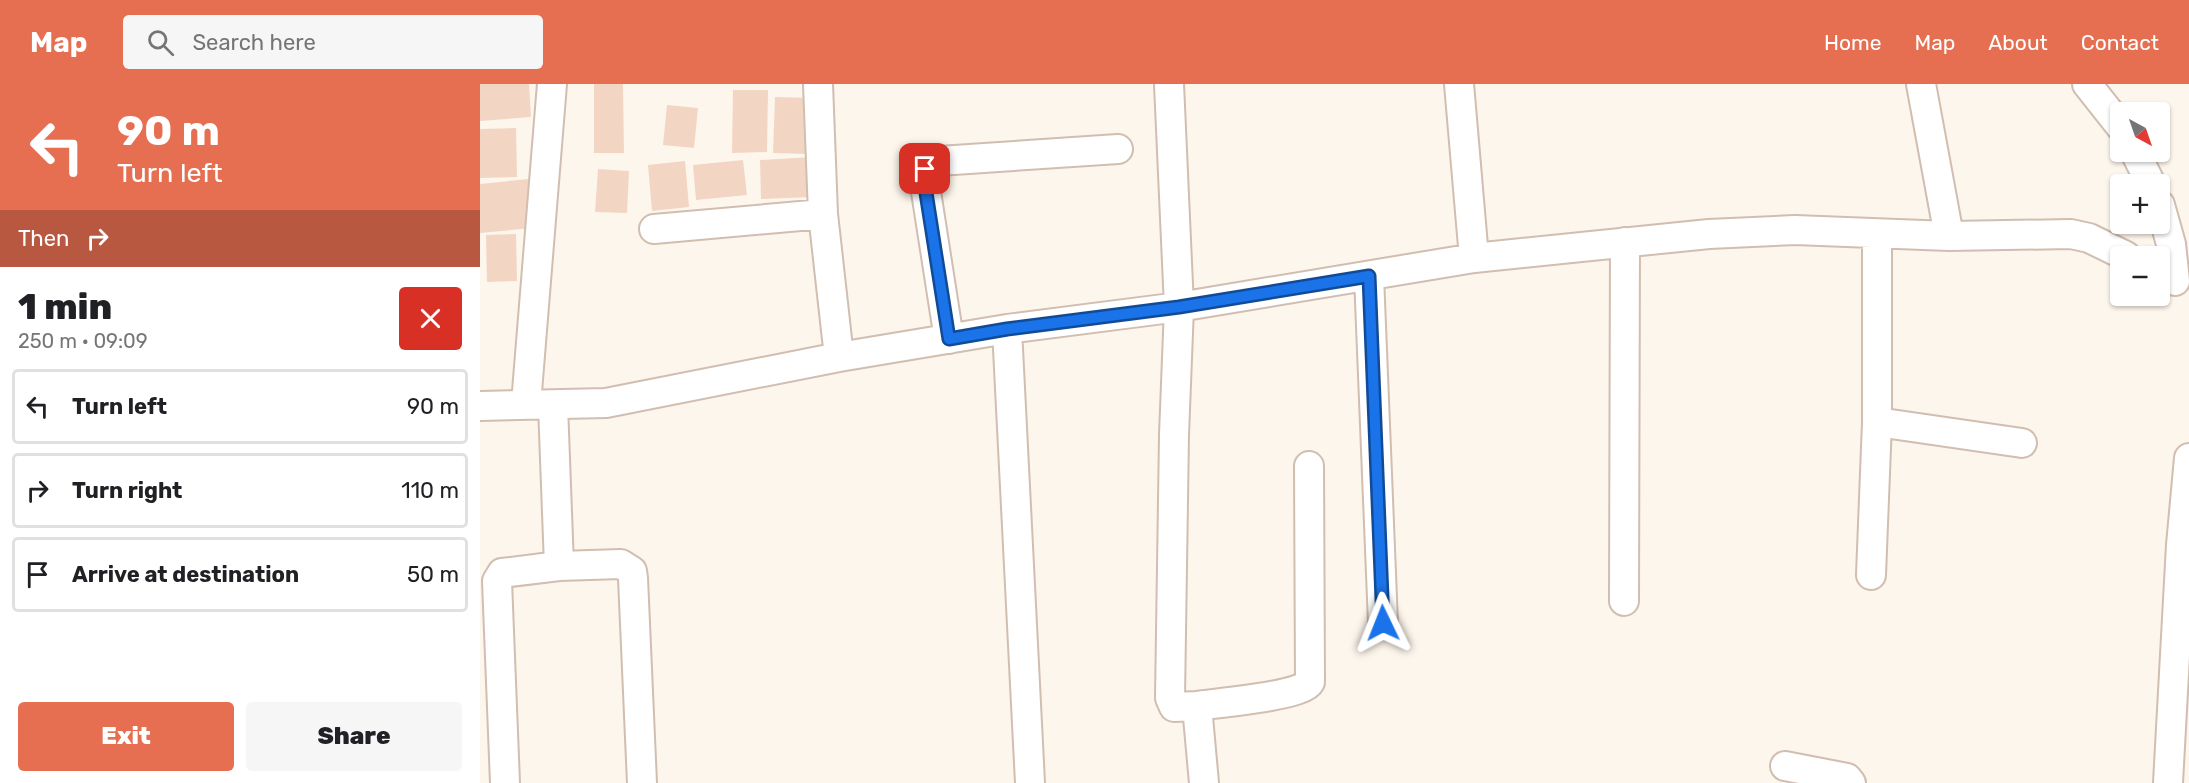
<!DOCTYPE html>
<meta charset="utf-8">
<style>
:root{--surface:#fff;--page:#f6f6f6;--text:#202124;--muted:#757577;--line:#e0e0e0;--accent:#e76f51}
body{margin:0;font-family:Rubik,sans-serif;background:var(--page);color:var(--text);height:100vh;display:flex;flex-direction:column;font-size:22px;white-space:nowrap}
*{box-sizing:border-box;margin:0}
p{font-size:20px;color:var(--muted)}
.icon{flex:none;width:33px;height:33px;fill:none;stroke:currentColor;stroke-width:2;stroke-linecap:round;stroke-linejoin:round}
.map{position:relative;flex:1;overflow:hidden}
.side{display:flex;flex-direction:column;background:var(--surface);width:480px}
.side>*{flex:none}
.top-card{background:#e76f51;color:#fff;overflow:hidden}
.needle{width:39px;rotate:140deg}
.buttons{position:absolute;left:1630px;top:18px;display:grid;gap:12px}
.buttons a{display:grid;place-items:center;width:60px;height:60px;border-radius:6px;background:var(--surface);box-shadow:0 2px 4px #0004;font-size:30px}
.pin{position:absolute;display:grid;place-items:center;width:51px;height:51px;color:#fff;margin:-26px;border-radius:12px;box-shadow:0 3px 9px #0006}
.me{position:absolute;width:66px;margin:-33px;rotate:358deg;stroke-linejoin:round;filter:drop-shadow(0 0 4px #0008)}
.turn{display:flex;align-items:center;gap:21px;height:126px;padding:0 18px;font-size:27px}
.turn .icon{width:78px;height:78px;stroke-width:2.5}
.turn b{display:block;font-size:42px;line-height:51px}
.then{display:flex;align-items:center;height:57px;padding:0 18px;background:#0003;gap:12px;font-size:22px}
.round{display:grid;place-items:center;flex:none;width:63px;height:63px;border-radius:6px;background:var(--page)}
.head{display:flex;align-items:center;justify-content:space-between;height:102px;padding:0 18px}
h1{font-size:36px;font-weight:800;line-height:45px}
.button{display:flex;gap:12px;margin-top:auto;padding:12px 18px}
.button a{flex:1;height:69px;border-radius:6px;background:var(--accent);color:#fff;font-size:24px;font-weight:800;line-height:69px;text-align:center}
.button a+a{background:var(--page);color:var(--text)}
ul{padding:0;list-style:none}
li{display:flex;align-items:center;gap:18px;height:75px;margin:0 12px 9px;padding:0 6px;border:3px solid var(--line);border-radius:6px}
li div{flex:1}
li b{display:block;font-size:22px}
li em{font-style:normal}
header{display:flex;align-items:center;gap:36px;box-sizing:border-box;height:84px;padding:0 30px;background:var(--accent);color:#fff}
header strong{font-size:28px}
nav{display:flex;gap:33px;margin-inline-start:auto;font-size:21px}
.search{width:420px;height:54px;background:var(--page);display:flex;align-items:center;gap:15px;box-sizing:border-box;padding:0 21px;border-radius:6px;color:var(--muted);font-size:22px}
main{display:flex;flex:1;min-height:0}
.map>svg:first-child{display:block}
.building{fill:#f3d5c3}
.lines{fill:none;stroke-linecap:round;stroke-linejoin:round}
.minor-casing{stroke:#d1beb0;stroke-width:32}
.minor{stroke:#fff;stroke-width:28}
.route-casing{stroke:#114b97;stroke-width:15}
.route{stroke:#1a73e8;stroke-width:10}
</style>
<header>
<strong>Map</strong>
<div class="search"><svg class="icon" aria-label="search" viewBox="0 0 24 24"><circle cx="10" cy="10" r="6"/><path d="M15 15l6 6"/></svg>Search here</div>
<nav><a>Home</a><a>Map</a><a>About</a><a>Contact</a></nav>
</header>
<main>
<section class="side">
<div class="top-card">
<div class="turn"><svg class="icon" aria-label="left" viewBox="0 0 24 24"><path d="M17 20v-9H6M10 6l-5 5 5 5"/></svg><div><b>90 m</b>Turn left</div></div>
<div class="then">Then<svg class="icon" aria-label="right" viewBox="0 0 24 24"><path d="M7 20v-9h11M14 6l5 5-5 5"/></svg></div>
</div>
<div class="head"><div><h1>1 min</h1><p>250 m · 09:09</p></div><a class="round" style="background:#d93025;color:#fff"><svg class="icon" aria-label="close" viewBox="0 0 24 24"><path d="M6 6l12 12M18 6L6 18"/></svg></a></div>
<ul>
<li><svg class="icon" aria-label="left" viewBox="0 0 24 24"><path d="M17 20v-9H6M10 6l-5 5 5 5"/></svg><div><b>Turn left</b></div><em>90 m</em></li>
<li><svg class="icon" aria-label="right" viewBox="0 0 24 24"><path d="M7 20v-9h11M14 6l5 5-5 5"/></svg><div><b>Turn right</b></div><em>110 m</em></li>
<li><svg class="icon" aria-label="arrive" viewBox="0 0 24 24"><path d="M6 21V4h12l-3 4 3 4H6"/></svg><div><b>Arrive at destination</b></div><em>50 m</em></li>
</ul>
<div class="button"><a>Exit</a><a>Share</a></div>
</section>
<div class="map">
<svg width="1709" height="699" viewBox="0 0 1709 699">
<rect width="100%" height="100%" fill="#fdf6ec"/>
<path class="building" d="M0 0H49L51 33 0 37Z
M114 0H143L144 69H114Z
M253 6H288L287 68 252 69Z
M295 13 330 14 328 70 293 69Z
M187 21 218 24 214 64 183 61Z
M36 44 37 93 0 94V45Z
M332 73 334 113 281 115 280 76Z
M263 76 267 111 216 116 213 81Z
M205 77 209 123 172 127 168 81Z
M118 85 149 87 147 129 115 128Z
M48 95 53 144 0 149V100Z
M36 150 37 197 7 198 6 151Z"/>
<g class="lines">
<defs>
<path id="minor" d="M338 0 343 130 359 273
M689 0 699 223 694 351 690 614 694 623 717 622
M979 0 994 174
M1441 0 1469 152
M1607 0 1641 43
M1655 68 1671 100
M1680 121 1691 160 1695 197
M174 145 343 130
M889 192 903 539
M527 245 550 699
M469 255 444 95 448 80 459 77 638 65
M46 320 72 0
M73 321 79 482
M0 322 126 319 359 273 527 245 699 223 994 174 1229 150 1315 146 1469 152 1591 150 1609 154 1646 172
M1397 338 1542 359
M1391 491 1397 338V150
M1144 517 1145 158
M1305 682 1367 694 1371 699
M25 699 17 497 22 489 79 482 141 480 152 487 153 494 162 699
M724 699 717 622C737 619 823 612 830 598L829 382
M1688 699 1701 461 1709 374"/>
</defs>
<use href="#minor" class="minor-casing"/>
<use href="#minor" class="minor"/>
</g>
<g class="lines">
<defs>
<path id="route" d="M445 85 444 96 469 255 527 245 699 223 889 192 903 539"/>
</defs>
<use href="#route" class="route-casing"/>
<use href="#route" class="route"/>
</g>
</svg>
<div class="buttons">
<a><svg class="needle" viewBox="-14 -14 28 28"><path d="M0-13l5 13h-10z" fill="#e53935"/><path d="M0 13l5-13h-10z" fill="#757577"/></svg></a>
<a>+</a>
<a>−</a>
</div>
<div class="pin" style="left:445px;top:85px;background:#d93025"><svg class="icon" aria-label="arrive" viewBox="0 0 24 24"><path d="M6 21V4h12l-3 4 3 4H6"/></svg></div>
<svg class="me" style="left:903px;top:539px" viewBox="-20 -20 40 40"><path d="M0-17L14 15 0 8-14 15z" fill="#1a73e8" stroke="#fff" stroke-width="4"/></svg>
</div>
</main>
